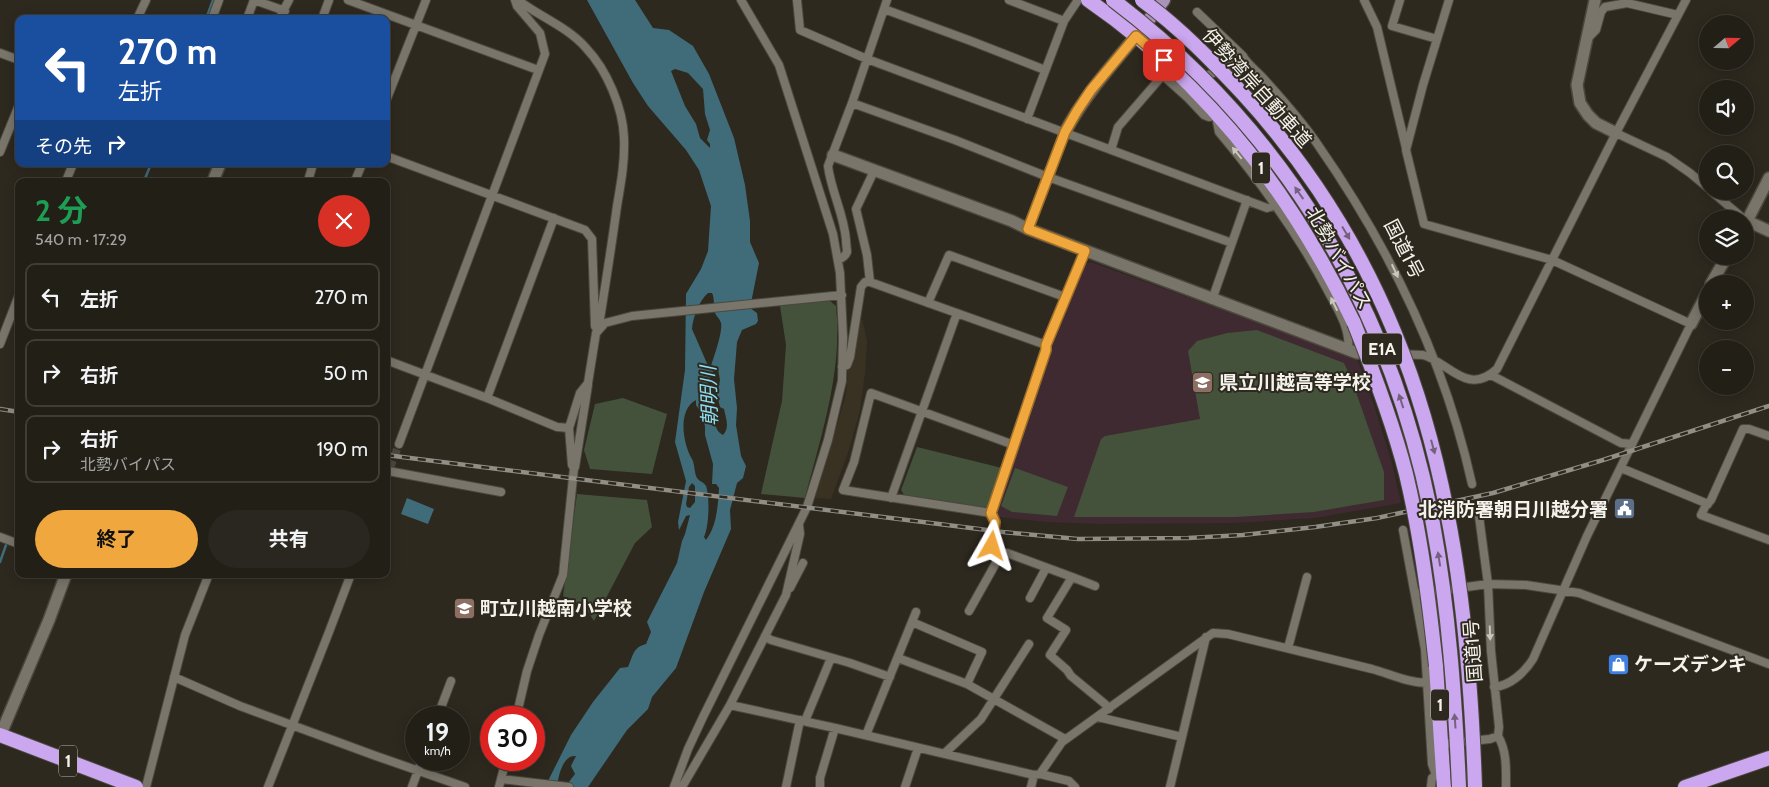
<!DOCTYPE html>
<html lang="ja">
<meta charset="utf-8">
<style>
:root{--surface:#221f17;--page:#2a2720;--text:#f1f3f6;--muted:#a2a2a1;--line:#3f3d36;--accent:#f0a73e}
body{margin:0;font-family:Cabin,"Noto Sans JP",sans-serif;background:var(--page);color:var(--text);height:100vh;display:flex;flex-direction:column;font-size:19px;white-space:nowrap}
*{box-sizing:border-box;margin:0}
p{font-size:16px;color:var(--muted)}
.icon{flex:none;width:28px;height:28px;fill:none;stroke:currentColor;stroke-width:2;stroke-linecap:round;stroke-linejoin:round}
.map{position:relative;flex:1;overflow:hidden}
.panel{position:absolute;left:15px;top:178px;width:375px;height:400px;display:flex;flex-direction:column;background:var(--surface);border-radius:10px;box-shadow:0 2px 12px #0003,0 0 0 1px var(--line)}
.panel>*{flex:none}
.banner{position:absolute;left:15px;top:15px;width:375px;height:152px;border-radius:10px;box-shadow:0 2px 12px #0003,0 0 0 1px var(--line);background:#1a4fa0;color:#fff;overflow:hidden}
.needle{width:32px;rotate:70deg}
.controls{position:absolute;left:1699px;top:15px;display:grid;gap:10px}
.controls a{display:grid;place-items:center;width:55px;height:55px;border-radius:50%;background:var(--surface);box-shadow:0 2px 12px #0003,0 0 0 1px var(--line);font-size:25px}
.speed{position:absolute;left:405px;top:706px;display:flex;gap:10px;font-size:25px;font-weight:700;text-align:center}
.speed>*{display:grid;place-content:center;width:65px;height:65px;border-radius:50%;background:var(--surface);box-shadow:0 2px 12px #0003,0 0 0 1px var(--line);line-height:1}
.speed small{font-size:12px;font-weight:400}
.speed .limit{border:8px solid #d22;background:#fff;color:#111}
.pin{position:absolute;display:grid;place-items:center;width:42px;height:42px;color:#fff;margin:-21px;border-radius:10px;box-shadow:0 2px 8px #0006}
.me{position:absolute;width:55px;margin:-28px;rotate:6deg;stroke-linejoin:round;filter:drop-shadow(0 0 4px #0008)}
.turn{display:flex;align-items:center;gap:18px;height:105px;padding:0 20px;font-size:22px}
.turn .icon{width:65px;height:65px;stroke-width:2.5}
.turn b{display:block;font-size:35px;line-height:42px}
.then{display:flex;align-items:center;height:48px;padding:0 20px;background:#0003;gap:10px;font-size:19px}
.round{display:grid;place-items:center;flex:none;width:52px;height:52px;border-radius:26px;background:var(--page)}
.head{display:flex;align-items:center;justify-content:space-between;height:85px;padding:0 20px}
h1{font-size:30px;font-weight:700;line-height:38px;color:#1e9e55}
.primary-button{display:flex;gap:10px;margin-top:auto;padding:10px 20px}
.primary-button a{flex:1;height:58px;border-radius:30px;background:var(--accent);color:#111;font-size:20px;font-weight:700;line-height:58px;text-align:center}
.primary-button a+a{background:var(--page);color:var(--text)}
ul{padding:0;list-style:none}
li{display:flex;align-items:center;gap:15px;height:68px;margin:0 10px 8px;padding:0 10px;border:2px solid var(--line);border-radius:10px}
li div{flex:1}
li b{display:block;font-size:19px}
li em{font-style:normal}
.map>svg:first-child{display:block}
.built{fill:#393222}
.education{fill:#3e2a30}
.green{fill:#44513b}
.water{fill:#3f6c78;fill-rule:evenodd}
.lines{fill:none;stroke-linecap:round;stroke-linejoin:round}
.stream{stroke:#3f6c78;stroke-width:2.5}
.street-tunnel{stroke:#4b473e;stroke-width:8;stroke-dasharray:8 4;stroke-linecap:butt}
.street-casing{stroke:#4b483e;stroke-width:10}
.secondary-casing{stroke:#4b483e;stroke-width:14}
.primary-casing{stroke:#4b483e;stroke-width:15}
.highway-casing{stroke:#4b483e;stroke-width:16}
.street{stroke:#7a756a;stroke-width:8}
.secondary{stroke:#7a756a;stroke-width:11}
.primary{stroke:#aa93b9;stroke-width:12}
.highway{stroke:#caa7ee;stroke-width:14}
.rail-casing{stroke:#918e86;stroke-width:4.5}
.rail{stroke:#2d291f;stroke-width:2.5;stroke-dasharray:8;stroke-linecap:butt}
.highway-bridge-casing{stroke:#4b483e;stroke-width:16;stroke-linecap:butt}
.highway-bridge{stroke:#caa7ee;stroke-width:14}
.oneway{fill:#c9c6be}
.oneway2{fill:#74627c}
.route-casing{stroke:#9c6d28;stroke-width:12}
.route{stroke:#f0a73e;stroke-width:9}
.labels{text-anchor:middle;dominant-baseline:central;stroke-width:4;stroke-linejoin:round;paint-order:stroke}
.shield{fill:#2d291f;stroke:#b8b6ae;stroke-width:1}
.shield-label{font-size:18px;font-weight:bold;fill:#f4f2eb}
.street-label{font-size:19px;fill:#f4f2eb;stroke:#2d291f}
.poi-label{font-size:19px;font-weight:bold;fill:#f4f2eb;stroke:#2d291f;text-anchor:start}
.water-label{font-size:20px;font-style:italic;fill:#8cdcf1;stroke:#2d291f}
</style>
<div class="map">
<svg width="1769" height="787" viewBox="0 0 1769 787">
<rect width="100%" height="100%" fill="#2d291f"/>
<path class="built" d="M862 318 867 341 865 373 860 410 849 450 831 499 815 498 846 395 848 369Z"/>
<path class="education" d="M1091 262 1357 359 1373 402 1392 463 1401 503 1315 518 1234 523 1101 524 1045 522 999 517 996 510 1059 325 1084 264Z"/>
<path class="green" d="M829 300 836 306C843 371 821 436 805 498L761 494 782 401 786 345 780 306Z
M1257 330 1344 363 1351 378 1384 472V500L1314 512 1236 517H1074L1101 439 1105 436 1200 419 1188 351 1197 341 1227 333Z
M623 398 667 414 652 474 590 469 584 450 595 404Z
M917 447 1002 468 990 506 987 508 904 495 901 490Z
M1015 468 1068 487 1057 516 1012 512 1001 506Z
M577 494 647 500 652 527 635 543 594 621 585 607 563 596Z"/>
<path class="water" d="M587 0H635L653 28 669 30 693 46 709 74 734 138 745 185 750 221V242L759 263 750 308 757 313 758 321 756 324 742 330 737 342 734 379 737 408 736 425 741 456 746 466 743 478 737 483 730 510 731 529 704 592 676 668 652 697 648 709 627 730 588 787H565L575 774 571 766 576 756C563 754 558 777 557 787H545L571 735 593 702 620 668 628 667C633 656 633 647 646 644L651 632 647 622 677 563 682 541 685 534 690 515 686 516 679 530 678 522 686 481 675 442 685 370 686 294 701 269 708 251 711 206 699 170 686 150 648 106 633 83ZM675 69 688 73 703 89 705 114 710 130 707 140 710 144V148L700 138 696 124 685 106 671 71ZM708 293H712C715 299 713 306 715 313 717 317 720 319 721 323 723 331 714 357 711 366L709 368 692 329C693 317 699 301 708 293ZM718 369 720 380 717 395 720 407 724 409C726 419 730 427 723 435 717 432 717 428 714 423 709 410 706 397 708 383 709 378 711 377 712 372ZM696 400V405L700 411 705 426V435L713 464 712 484H716L719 488C718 504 717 526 706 540L704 537C709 527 710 497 706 486 704 482 700 482 697 478 694 473 695 465 692 459 683 444 677 410 696 400ZM692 483 695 486V502L690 508 687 507 686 504 689 487Z
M407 498 434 509 428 524 401 514Z"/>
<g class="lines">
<path class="stream" d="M206 19 213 0
M144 181 151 164
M0 562 6 545"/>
<path class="street-tunnel" d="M390 468 399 444"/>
<defs>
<path id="street" d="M348 0 538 70
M797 0 800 30 867 59 1267 208 1276 205
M1009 0 1064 21
M1364 0 1377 27 1406 148
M1400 0 1392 26 1437 39
M1449 0 1423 85 1406 150 1424 224 1552 260 1691 324 1587 536 1533 659C1525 672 1510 686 1494 687
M884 9 971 41 1045 70
M1197 12 1243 56C1247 64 1256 70 1263 78 1282 99 1302 121 1318 145 1389 247 1445 362 1472 484
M137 19 146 0
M212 19 219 0
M247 19 254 0 285 11
M279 19 289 0
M322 19 329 0
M1587 39 1596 30 1601 12 1605 7 1627 3 1678 15
M0 53 19 60
M1150 64 1188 98 1204 115 1209 117 1219 115 1217 122 1219 132C1261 182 1299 235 1329 293 1338 309 1351 330 1348 350
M1189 83 1235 64 1246 62
M386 101 426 0
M852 103 955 140 1048 177 1232 243
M1027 119 1064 21 1078 0
M1616 133 1667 157 1690 173 1708 188
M1111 150 1118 127 1163 75
M0 152 19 105
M386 156 585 230 592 239 595 326
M66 181 73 164
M308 181 313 164
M355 181 362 164
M1711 191 1744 219
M1028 229 1065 132
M838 260C842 258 845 257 847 252 847 249 846 244 846 240 844 214 831 191 828 166L852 103 887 0
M870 282 867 255 856 209 874 171
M1212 300 1247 200
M928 303 949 255 1065 297
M597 332 605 323 632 316 842 295
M0 344 19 295
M1363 353 1423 355C1449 362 1467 397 1497 369L1616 133 1686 0
M386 360 487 398 557 427 569 428
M842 367 847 365 850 357 861 287 865 282H870L1046 345
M1491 375 1621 443 1632 444
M487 398 554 218
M1769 436 1749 429H1743L1711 500 1705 507 1701 515 1769 540
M399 444 545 54 540 33 517 6 515 0
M1014 445 871 393 854 462 843 490 991 513 1046 351V345L1085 251
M575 467 588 385
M1621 468 1708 504
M388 471 501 492
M891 498 957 313
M991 513 995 522 992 546 1001 554
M1479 516 1488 584 1491 651 1499 727 1498 736C1507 751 1506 769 1506 787
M1403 530 1425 649 1432 764 1436 775 1444 777
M0 537 19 544
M1072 577 1095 586
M790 588 803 563
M1416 594 1488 584 1526 585 1579 593 1769 664
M1030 598 1046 568
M969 611 1001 554 1007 553 1072 577 1047 618 1066 630 1050 655 1067 670 1071 676 1105 704 1109 709
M912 622 982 652 967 684
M765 636 771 640 850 663 890 677
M1288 648 1307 577
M898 658 967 684 1065 739
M174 677 240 706 376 756 465 787
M730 705 835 728 1034 775 1040 774 1062 742 1213 633 1228 634 1372 669C1390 674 1408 683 1428 683
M1098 717 1182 737
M437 718 451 681
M516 718 527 671 539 635 563 575 574 468 572 465 569 428 580 393 588 383 596 333 600 319C606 281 612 243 617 206 621 183 625 161 624 138 623 108 607 70 586 48 568 27 540 17 518 0
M805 721 831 658
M866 735 916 612
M1442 744 1490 739 1498 736
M945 753 981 719 1029 644
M1040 774 1069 781 1075 787
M501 779 569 787
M146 787 185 635 209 574
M268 787 329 632 351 574
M412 787 422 760
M499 787 506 760
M674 787 688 749 703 717 807 507 828 440 842 381 843 337 840 273 833 234 779 65 741 0
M682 787 730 705 786 595 800 534 799 525
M786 787 800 720
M820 787V778L835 728
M905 787 918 748
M1031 787 1034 775
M1170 787 1206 637
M1431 787 1432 778 1436 775"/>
<path id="secondary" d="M1595 0 1577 85 1580 103 1588 115 1596 123 1616 133
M1065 132C1084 97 1110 67 1136 36
M833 155 1012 221 1028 229 1357 353
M213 181 220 164
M1747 221 1769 231
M1745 225 1769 178
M1711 284 1727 256
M1691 324 1708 291
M0 736 49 620 66 574"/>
<path id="primary" d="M1138 34 1164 0"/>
<path id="highway" d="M1088 0C1206 81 1293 196 1354 323
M1436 666 1444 787
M0 735 136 787
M1685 787 1769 758"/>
</defs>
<use href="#street" class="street-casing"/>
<use href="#secondary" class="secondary-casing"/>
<use href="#primary" class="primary-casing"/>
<use href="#highway" class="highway-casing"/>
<use href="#street" class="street"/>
<use href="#secondary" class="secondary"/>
<use href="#primary" class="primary"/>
<use href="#highway" class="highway"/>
<defs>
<path id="rail" d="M0 409 19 412
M386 455 1003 532 1078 539 1188 538 1243 535 1315 527 1377 518 1493 493 1603 460 1769 406"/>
</defs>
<use href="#rail" class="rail-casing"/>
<use href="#rail" class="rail"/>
<defs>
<path id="highway-bridge" d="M1113 0C1286 131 1393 311 1433 524 1449 611 1455 699 1459 787
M1142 0C1179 27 1212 61 1243 94 1426 293 1466 526 1475 787
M1354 323C1374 373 1393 423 1406 474 1421 537 1429 601 1436 666"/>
</defs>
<use href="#highway-bridge" class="highway-bridge-casing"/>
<use href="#highway-bridge" class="highway-bridge"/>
</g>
<defs><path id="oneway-solid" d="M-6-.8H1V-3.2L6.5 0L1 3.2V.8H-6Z" transform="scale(1.25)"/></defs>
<g class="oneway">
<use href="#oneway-solid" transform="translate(1237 153) rotate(-129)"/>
<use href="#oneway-solid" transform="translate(1395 271) rotate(65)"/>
<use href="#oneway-solid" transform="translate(1334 304) rotate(-116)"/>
<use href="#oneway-solid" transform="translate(1490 633) rotate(88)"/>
</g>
<g class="oneway2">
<use href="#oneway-solid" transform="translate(1299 193) rotate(-125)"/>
<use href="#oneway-solid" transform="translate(1346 233) rotate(59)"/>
<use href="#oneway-solid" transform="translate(1401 401) rotate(-108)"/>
<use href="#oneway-solid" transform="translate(1433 447) rotate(75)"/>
<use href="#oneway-solid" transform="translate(1439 559) rotate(-99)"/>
<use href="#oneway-solid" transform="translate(1455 721) rotate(-94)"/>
</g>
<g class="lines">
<defs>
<path id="route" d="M992 546 995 522 991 513 1046 350V345L1085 251 1028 229 1065 132 1077 111 1091 90 1136 36 1164 60"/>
</defs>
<use href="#route" class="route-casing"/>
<use href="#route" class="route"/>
</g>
<defs>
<symbol id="school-square" viewBox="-11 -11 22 22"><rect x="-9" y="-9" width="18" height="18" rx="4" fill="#8d6e63" stroke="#2d291f"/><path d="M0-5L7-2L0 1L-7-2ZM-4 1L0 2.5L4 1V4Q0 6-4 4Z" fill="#fff"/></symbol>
<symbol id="civic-square" viewBox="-11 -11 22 22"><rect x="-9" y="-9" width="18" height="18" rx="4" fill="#5c6f8a" stroke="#2d291f"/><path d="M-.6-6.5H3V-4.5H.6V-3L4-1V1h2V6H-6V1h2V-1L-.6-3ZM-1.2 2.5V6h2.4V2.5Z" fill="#fff"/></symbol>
<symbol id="shop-square" viewBox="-11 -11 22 22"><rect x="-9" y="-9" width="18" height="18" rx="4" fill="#3f7fe0" stroke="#2d291f"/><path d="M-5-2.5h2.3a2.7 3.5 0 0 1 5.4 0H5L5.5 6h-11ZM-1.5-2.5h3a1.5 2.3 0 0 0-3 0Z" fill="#fff"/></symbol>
</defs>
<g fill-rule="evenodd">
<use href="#school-square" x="1190" y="370" width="25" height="25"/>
<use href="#civic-square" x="1612" y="496" width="25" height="25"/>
<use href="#school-square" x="452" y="596" width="25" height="25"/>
<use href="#shop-square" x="1606" y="652" width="25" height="25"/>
</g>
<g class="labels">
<g class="shield">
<rect x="1252" y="152.5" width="18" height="31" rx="4"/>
<rect x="1362" y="333.5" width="40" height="31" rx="4"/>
<rect x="1431" y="689.5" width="18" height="31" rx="4"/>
<rect x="59" y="745.5" width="18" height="31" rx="4"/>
</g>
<g class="shield-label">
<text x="1261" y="168">1</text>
<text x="1382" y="349">E1A</text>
<text x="1440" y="705">1</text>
<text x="68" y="761">1</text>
</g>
<g class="street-label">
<text transform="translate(1257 88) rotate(48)">伊勢湾岸自動車道</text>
<text transform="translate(1404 249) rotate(63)">国道1号</text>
<text transform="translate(1339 258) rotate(61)">北勢バイパス</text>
<text transform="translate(1473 651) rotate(-94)">国道1号</text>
</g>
<g class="poi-label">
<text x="1219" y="382">県立川越高等学校</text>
<text x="1608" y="509" text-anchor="end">北消防署朝日川越分署</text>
<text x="480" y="608">町立川越南小学校</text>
<text x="1634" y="664">ケーズデンキ</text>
</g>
<g class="water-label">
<text transform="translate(709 396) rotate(-92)">朝明川</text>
</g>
</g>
</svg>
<div class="controls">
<a><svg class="needle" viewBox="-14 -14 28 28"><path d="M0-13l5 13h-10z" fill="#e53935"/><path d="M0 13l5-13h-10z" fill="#a2a2a1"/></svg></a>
<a><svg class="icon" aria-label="sound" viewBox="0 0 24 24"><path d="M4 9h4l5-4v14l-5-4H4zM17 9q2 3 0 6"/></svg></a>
<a><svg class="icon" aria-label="search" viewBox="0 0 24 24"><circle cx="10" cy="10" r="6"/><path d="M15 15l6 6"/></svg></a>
<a><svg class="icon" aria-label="layers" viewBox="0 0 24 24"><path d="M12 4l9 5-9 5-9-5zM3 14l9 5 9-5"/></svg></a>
<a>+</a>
<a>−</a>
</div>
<div class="speed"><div>19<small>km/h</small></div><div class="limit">30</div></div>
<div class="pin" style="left:1164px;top:60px;background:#d93025"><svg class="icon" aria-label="arrive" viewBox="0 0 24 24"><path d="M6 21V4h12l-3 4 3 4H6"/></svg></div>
<svg class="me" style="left:992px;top:546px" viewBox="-20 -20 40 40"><path d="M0-17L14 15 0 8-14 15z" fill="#f0a73e" stroke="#fff" stroke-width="4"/></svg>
<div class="banner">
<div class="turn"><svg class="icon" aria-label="left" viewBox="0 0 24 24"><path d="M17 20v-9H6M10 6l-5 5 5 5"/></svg><div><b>270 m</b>左折</div></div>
<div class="then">その先<svg class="icon" aria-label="right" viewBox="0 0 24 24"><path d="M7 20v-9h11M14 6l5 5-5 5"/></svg></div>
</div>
<section class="panel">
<div class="head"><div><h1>2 分</h1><p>540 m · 17:29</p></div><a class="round" style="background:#d93025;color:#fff"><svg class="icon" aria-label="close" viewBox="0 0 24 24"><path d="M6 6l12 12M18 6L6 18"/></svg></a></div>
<ul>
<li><svg class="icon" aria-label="left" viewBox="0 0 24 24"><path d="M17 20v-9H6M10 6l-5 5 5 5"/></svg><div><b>左折</b></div><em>270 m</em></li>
<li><svg class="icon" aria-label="right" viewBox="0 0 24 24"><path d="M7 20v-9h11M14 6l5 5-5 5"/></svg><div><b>右折</b></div><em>50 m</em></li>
<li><svg class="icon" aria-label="right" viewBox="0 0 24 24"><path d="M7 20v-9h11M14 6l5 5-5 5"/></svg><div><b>右折</b><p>北勢バイパス</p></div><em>190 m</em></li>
</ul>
<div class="primary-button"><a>終了</a><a>共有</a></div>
</section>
</div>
